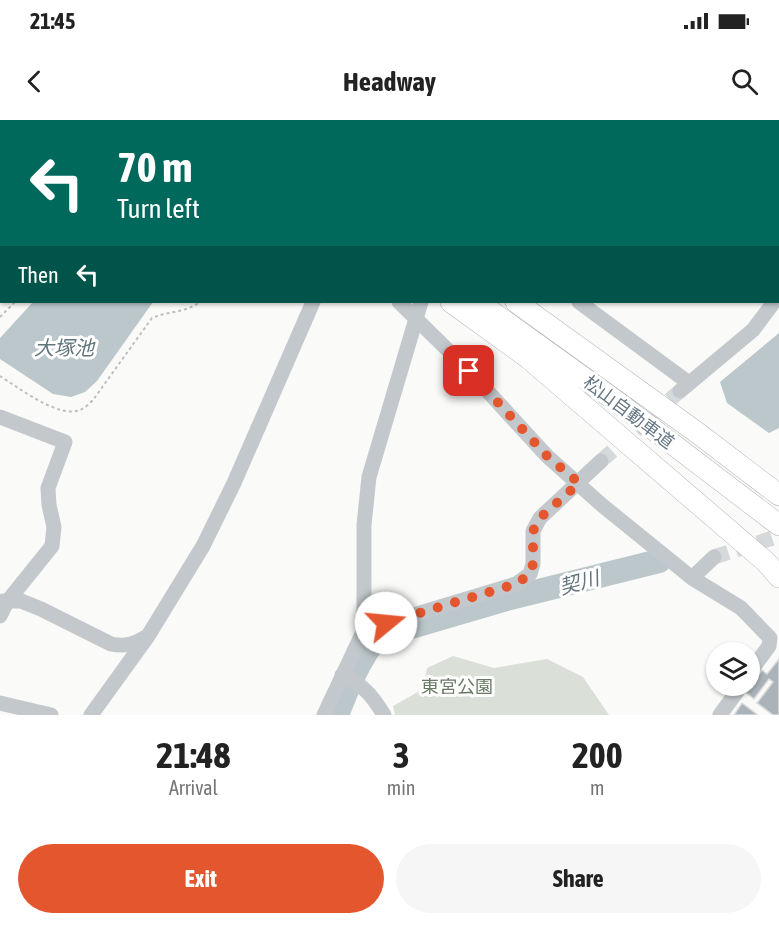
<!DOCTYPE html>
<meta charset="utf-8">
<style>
:root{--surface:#fff;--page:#f6f6f6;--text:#222;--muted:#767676;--accent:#e4572e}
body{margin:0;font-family:"Asap Condensed","Noto Sans JP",sans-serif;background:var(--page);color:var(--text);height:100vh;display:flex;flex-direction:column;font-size:22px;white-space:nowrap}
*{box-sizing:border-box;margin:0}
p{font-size:20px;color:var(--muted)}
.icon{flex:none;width:33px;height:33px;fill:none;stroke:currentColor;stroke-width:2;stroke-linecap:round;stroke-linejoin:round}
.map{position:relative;height:595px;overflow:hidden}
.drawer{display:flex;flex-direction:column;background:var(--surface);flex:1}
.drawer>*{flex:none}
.hud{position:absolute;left:0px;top:0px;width:780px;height:183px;box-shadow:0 2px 4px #0004;background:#00695c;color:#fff;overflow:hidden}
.controls{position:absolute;left:706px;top:522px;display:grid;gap:12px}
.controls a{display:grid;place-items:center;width:54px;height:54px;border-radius:50%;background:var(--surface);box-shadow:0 2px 4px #0004;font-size:30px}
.pin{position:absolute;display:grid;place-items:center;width:51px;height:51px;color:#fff;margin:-26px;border-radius:12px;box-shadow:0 3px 9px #0006}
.me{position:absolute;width:66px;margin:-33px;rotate:73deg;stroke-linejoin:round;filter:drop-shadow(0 0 4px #0008)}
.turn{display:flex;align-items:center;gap:21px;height:126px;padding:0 18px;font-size:27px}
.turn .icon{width:78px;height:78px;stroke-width:2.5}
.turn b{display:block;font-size:42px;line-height:51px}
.then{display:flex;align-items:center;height:57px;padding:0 18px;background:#0003;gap:12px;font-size:22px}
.eta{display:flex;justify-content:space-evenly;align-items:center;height:102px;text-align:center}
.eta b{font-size:36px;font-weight:700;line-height:42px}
.primary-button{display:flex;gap:12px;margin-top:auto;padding:12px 18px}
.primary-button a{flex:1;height:69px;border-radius:36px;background:var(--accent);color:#fff;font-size:24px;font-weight:700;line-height:69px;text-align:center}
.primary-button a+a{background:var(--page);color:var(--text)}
.status{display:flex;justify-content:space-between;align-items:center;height:42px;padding:0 30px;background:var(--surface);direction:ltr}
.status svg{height:16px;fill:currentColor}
header{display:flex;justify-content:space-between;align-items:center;height:78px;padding:0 18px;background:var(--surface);font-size:27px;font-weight:700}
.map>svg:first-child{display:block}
.green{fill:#dadfd7}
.water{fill:#bbc7cb}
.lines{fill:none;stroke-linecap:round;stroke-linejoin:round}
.river{stroke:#bbc7cb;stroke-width:24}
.building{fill:#aab3b9;stroke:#dcdcda;stroke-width:1.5}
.minor-tunnel{stroke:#d5d9db;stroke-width:15;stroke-dasharray:15 8;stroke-linecap:butt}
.highway-casing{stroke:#b4b9bd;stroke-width:22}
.path{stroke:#bbbfc2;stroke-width:2;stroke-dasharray:3 3;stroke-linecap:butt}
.minor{stroke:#c3c8cc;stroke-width:15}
.highway{stroke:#fff;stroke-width:21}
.route{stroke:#e4572e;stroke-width:10;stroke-dasharray:0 18}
.labels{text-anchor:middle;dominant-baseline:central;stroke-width:6;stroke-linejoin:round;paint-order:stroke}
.street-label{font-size:18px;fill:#657683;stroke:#fff}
.park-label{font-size:18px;fill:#687a64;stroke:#fff}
.water-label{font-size:20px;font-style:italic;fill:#60757c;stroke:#fff}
</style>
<div class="status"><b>21:45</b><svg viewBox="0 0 49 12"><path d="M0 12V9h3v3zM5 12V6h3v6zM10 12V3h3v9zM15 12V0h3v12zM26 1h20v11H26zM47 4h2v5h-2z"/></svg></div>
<header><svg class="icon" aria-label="back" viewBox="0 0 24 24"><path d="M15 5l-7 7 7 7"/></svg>Headway<svg class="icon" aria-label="search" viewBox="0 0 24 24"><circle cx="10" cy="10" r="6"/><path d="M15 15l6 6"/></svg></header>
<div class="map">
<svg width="779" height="595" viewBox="0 0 779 595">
<rect width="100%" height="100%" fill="#fafaf8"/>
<path class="green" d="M453 536 494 548 547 539 583 557 609 595H395L393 586 423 569 427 548Z"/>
<path class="water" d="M33 182H153L97 261 85 272 71 277 53 274 0 239V218Z
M779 213V308L769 313 727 283 720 262Z"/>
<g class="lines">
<path class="river" d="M337 595C348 567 359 540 377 517L510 478 659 441"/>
</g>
<path class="building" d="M779 539V595H773L757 583 773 562 769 559 754 579 745 572 762 550 767 554Z
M742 583 758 595H734Z"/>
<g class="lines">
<path class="minor-tunnel" d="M601 341 680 271
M714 437 779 416"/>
<defs>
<path id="highway" d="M218 0 220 2
M258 0 260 2
M451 182 527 237 766 442 779 457
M478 182 620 284 779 405
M516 182 699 314 779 375"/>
</defs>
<use href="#highway" class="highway-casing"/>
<path class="path" d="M0 197 15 182
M0 256C18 267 61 301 82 289 86 287 90 283 93 280L152 198C168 191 185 193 200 182"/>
<path class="minor" d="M348 2V0
M363 2V0
M493 2 494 0
M0 11 2 12
M0 148 2 147
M399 182 469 251 547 336 603 386 692 458 741 488 770 518 769 526 750 552
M579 182 689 263
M680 271 753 210 774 182
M0 297 65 322 48 368 49 385 54 407 52 426 7 482 0 496
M692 458 714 437
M3 481H21L41 489 111 524C126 527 134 524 146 517
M364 510 516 464 530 454 533 444V411L540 398 601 341
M342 555C363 565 372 575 384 595
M0 583 51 595
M91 595 148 516 203 426 234 363 313 182
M324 595 364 510V405L369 357 421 182
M720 595 741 566"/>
<use href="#highway" class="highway"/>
</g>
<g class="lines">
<path class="route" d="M386 503 516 464 530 454 533 444V411L540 398 579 363 547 336 469 251"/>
</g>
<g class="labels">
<g class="street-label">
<text transform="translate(629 292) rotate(37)">松山自動車道</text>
</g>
<g class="park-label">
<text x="457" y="566">東宮公園</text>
</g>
<g class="water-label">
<text x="64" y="227">大塚池</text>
<text transform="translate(579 462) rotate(-15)">契川</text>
</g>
</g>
</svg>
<div class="controls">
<a><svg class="icon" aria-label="layers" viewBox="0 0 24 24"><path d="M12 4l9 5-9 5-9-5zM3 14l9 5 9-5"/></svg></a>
</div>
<div class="pin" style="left:469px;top:251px;background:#d93025"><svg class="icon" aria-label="arrive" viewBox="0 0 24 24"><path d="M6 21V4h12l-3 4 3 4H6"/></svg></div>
<svg class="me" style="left:386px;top:503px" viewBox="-20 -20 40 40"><circle r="19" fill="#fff"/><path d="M0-13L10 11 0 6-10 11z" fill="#e4572e"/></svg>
<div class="hud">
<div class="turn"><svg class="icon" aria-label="left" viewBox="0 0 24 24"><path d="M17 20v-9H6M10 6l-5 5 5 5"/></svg><div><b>70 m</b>Turn left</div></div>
<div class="then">Then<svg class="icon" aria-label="left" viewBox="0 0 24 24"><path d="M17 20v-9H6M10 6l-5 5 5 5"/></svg></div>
</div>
</div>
<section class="drawer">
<div class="eta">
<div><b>21:48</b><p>Arrival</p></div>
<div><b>3</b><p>min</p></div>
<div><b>200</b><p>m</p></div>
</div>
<div class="primary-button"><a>Exit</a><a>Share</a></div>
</section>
